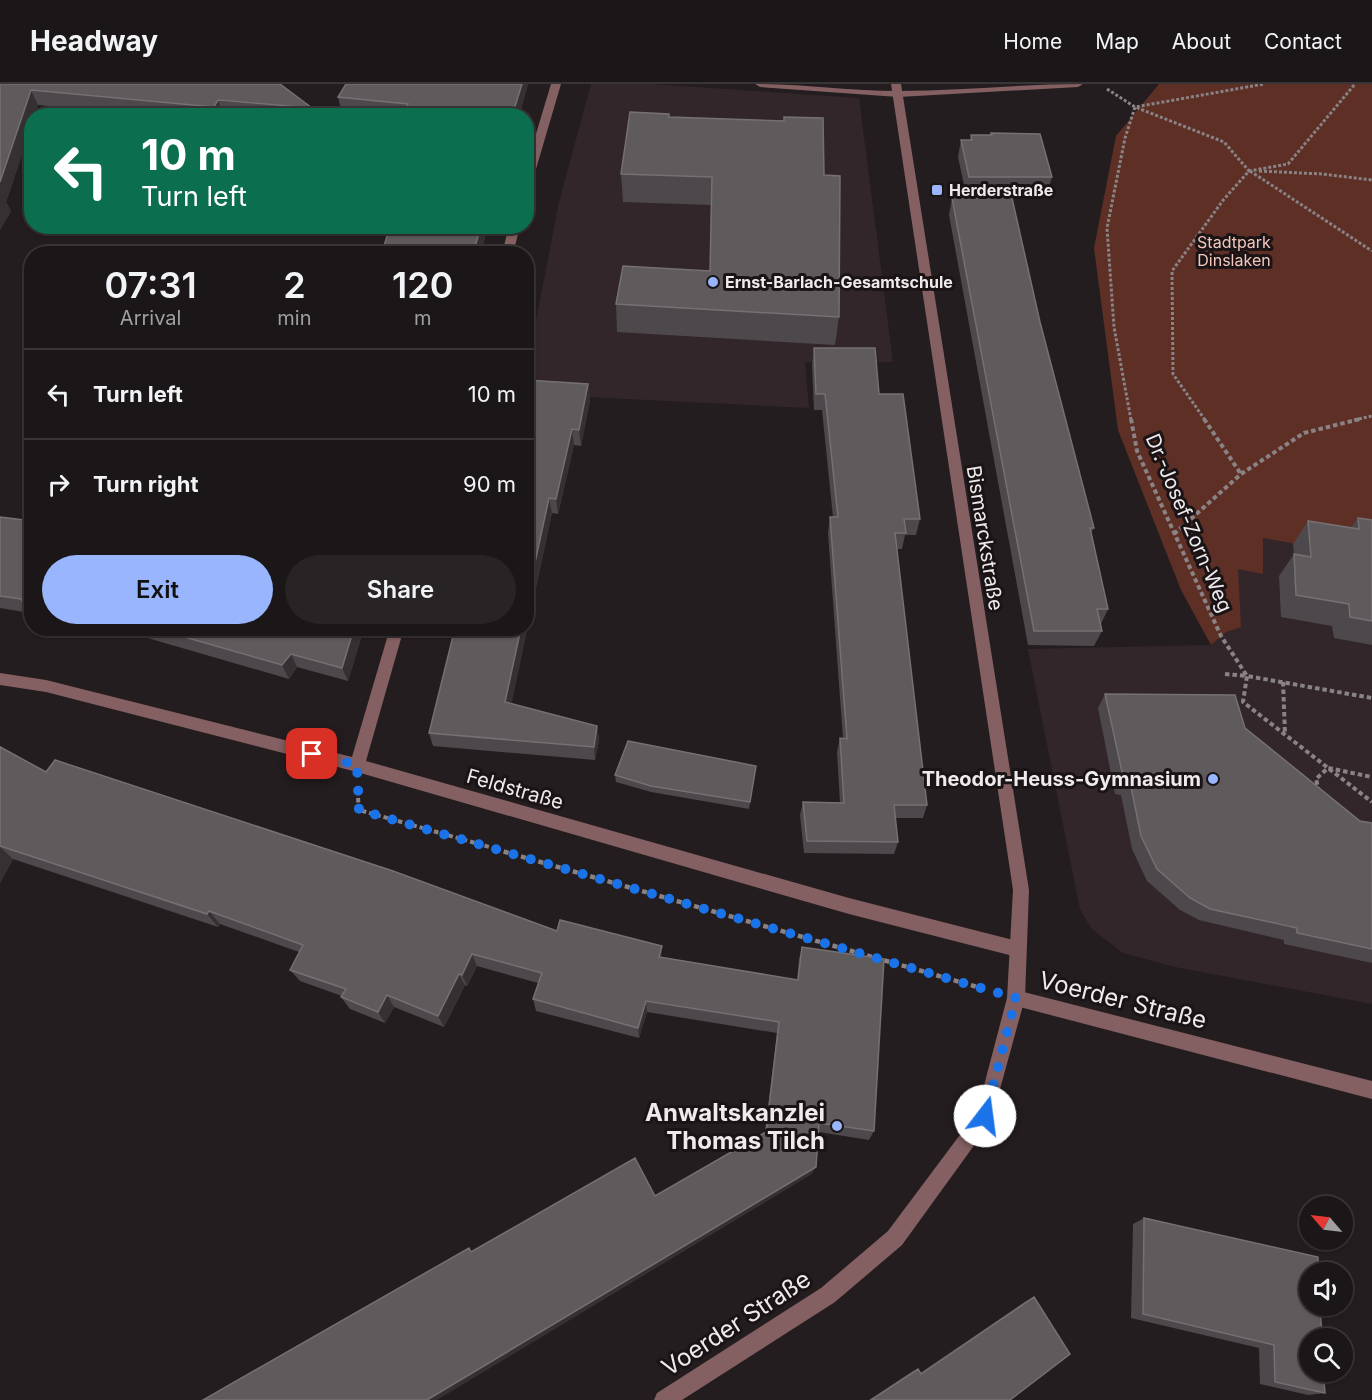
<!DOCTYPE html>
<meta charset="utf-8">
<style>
:root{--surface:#1b1617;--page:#282324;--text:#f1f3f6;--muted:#a09fa1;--line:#393536;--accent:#98b5fd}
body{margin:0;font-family:Inter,sans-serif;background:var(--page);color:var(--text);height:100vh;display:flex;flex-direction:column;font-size:22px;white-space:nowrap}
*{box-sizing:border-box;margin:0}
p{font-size:20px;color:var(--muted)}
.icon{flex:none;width:33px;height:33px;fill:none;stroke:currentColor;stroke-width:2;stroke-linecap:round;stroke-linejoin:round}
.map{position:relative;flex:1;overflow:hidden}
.sheet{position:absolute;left:24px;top:162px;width:510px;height:390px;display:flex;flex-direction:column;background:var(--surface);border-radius:24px;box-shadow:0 2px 4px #0004,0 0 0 2px var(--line)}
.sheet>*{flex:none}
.banner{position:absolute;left:24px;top:24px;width:510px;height:126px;border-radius:24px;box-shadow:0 2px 4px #0004,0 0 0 2px var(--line);background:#0b6e4f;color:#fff;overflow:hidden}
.needle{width:39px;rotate:298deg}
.buttons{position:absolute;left:1299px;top:1112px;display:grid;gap:12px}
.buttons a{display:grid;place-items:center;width:54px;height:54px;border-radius:50%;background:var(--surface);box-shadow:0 2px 4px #0004,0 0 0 2px var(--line);font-size:30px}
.pin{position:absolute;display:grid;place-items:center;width:51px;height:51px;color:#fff;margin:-26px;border-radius:12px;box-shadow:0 3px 9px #0006}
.me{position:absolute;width:66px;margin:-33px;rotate:15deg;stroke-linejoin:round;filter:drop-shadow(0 0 4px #0008)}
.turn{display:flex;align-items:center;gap:21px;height:126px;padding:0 18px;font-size:27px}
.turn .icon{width:78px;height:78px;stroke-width:2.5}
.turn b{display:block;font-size:42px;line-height:51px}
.eta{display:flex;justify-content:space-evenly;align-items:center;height:102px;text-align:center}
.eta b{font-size:36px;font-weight:600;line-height:42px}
.action{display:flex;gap:12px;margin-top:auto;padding:12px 18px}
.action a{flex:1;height:69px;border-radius:36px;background:var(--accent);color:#111;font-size:24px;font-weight:600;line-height:69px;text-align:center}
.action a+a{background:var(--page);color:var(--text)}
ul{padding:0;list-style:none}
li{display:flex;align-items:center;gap:18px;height:90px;padding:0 18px;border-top:2px solid var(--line)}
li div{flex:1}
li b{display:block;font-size:22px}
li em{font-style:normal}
header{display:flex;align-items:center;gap:36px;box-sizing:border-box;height:84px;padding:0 30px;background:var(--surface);border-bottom:2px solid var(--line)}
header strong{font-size:28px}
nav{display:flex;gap:33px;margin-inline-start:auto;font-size:21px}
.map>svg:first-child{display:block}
.built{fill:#32262a}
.green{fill:#5d2f25}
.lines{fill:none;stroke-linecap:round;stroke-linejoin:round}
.path-far2{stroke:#898385;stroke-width:3;stroke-dasharray:3 2;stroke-linecap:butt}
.path-far1{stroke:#898385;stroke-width:4;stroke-dasharray:4.5 3;stroke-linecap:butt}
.path{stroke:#898385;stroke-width:4.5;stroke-dasharray:5 4;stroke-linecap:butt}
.minor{fill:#846062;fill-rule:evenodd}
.tertiary{fill:#846062;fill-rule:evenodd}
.wall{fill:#4d484b}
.shaded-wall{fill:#353032}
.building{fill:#5f5a5c;stroke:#757073;stroke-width:1.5}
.route{stroke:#1a73e8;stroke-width:10;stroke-dasharray:0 18}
.poi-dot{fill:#98b5fd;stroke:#1a1416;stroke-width:2}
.labels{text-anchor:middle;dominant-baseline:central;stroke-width:6;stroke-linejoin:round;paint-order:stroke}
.far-poi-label{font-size:16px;font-weight:bold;fill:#efeaeb;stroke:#1a1416;text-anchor:start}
.far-park-label{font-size:16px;fill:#f4c7bc;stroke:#1a1416}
.street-label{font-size:20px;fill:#efeaeb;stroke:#1a1416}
.poi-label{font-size:20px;font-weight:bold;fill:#efeaeb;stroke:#1a1416;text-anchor:end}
.near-street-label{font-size:24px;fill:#efeaeb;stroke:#1a1416}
.near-poi-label{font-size:24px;font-weight:bold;fill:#efeaeb;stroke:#1a1416;text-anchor:end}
</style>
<header>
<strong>Headway</strong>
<nav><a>Home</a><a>Map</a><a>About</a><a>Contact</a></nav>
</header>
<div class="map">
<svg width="1372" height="1316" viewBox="0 0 1372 1316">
<rect width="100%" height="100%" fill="#241d1f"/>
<path class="built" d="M591 0H651L859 14 893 278H805L809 324 527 310V283L559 118Z
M1263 454 1372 461V920L1175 883 1123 869 1091 844 1080 825 1028 565 1211 561 1226 548 1238 485Z"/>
<path class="green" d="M1159 0H1372V461L1343 468 1263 454V490L1238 485 1241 543 1226 548 1211 561 1181 506 1118 346 1094 164 1116 52Z"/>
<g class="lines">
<path class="path-far2" d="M1107 5 1135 23 1224 58 1249 87H1252
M1250 87 1372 167
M1259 87 1322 90 1372 96
M1131 336 1114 243 1107 144 1125 54 1135 23 1264 0
M1205 336 1173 290 1172 187 1224 115 1249 87 1288 80 1355 0
M1354 336 1372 332"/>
<path class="path-far1" d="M1131 335 1137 367 1221 552 1247 592 1372 614
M1204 335 1241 390
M1174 450 1241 390 1304 349 1360 335
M1225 590 1247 592 1243 618 1372 718
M1283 598 1285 650
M1319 708 1316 695 1328 684 1372 693
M358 714 359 726 500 766"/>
<path class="path" d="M495 765 981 904"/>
<path class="minor" d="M551 0H561L531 102 526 105V83Z
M755 0C803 0 850 7 898 7 960 7 1021 0 1083 0L1078 3 898 13 760 3Z
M509 142H520L513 170H502Z
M390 544H404L366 677 849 814 1017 857 1023 859 1025 865 1023 871 1017 873 849 830 357 688 46 608 0 601V589L46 596 352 673Z
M1016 906 1372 997V1015L1016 922 1010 920 1007 914 1010 908Z"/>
<path class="tertiary" d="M891 0H901L1029 806 1025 914 991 1038 902 1161 835 1218 682 1316H654L657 1309 821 1204 888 1147 977 1028 1007 914 1013 806Z"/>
</g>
<path class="wall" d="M0 0 312 24 314 32H152L38 21 32 32V41L6 118 11 127 0 146Z
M346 0H528L519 32H370L342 29 338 13Z
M669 33 824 91 839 233 835 261 617 248 616 220 710 187 711 121 623 118 621 90Z
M991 49 1052 93 1047 110H966L958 73 961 56H970L971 51H990Z
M952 114 1040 238 1094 444 1091 449 1108 525 1101 540H1100L1102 547 1094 562 1028 561 949 131Z
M390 142H487L484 150 485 154 480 170H386L384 162Z
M814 264 879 310 920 435 916 451H905L902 465H896L927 721 923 734H895L898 758 894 770 804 769 800 731 803 718 840 719 837 668 840 654 843 655 828 449 830 433H833L822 326H814L812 281Z
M526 296 588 300 590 316 581 362 574 361 558 430 552 429 511 619 597 642 599 656 595 676 433 662 429 649Z
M0 433 30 529 0 524Z
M1358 434 1372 436V561L1334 554 1332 542 1281 533 1279 492 1294 470 1293 460 1308 437 1351 444Z
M97 544H364L348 597 297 583 289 595 120 546 116 548Z
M1105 610 1245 644 1360 737 1372 739V879L1284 860V856L1199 836 1180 826 1147 797 1132 765 1121 711 1115 710 1098 624Z
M0 662 46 688 557 847 662 873 797 896 799 875 802 863 874 1047 869 1056 819 1048 812 1090 472 1167 655 1112 765 1048 777 949 647 928 639 954 536 927 533 915 538 899 477 882 467 902 465 901 444 943 394 923 385 939 350 925 341 913 342 912 300 897 290 886 299 868 220 840 218 843 13 775 0 799Z
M755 689 749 725 651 708 616 698 615 691Z
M1144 1134 1325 1309 1308 1311 1260 1300 1259 1264 1131 1234 1133 1140Z
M1034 1213 1010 1316H869L913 1287 918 1285 920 1289 1026 1217Z"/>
<path class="shaded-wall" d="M522 0H528L519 32H512Z
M31 6 38 21 35 32H32V41L6 118 11 127 0 146V98Z
M218 16 223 32H217L214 23Z
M481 142H483L485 154 480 170H473Z
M483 142H487L484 150Z
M588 300 590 316 581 362 579 346Z
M572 345 574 361 558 430 556 415Z
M549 414 552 429 509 632 505 618 521 544H526V520Z
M32 523V531L27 525Z
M354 544H364L348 597 342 584Z
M291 570 297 583 289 595 282 581Z
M597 642 599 656 595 676 594 663Z
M0 763 13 775 0 799Z
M209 827 220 840 218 843 207 830Z
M662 862V874L659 873Z
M472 870 477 882 467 902 462 891Z
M459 890 465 901 444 943 438 932Z
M387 911 394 923 385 939 378 928Z
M646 917 647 928 639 954 638 944Z
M816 1083 812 1090 437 1316H427Z"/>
<path class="building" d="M0 0H280L312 24 218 16 214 23 31 6 0 98Z
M346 0H522L512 32H417L403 30 408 20 338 13Z
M630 28 669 30V33L784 37V33L823 34 824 91 840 92 839 233 616 220 623 182 710 187 712 93 621 90Z
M991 49 1040 50 1052 93H969L961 56H972L971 51H992Z
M952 114H1012L1040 238 1094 444H1090L1108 525H1097L1102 547H1034Z
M390 142H481L473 170H407L409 164 384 162Z
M814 264H875L879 310H903L920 435H904L906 449H895L927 721H894L898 758 807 757 803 718 844 719 840 654 847 655 830 433H838L825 310H816Z
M526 296 588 300 579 346 572 345 556 415 549 414 526 520Z
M0 433 32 437V523L27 525 21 515 0 512Z
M1358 434 1372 436V537L1350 533 1349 520 1296 511 1294 470 1311 473 1308 437 1359 445Z
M153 544H354L342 584 291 570 282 581Z
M455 544H521L505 618 597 642 594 663 429 649Z
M1105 610 1235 611 1245 644 1360 737 1372 739V865L1297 849V844L1210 825 1190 814 1157 785 1141 752 1130 698 1124 697Z
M628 657 756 682 750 718 651 702 615 691Z
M0 663 46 688 55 676 393 787 557 847 560 836 662 862 659 873 798 896 802 863 884 875 874 1047 819 1039 816 1083 427 1316H203L469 1164 471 1168 635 1074 655 1112 766 1048 779 938 646 917 638 944 533 915 542 889 472 870 462 891 459 890 438 932 387 911 378 928 341 913 346 905 290 886 303 861 209 827 207 830 0 762Z
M1144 1134 1318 1173V1188H1310V1221H1320L1322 1254H1310V1287H1323L1325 1309 1275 1298 1274 1261 1143 1230Z
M1034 1213 1070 1270 1010 1316H871L918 1285 921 1290Z"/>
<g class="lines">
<path class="route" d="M312 670 357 681 359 726 1016 914 985 1032"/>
</g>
<g class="poi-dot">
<rect x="931" y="100" width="12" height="12" rx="3"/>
<circle cx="713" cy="198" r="6"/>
<circle cx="1213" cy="695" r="6"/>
<circle cx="837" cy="1042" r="6"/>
</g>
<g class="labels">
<g class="far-poi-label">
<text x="949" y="106">Herderstraße</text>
<text x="725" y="198">Ernst-Barlach-Gesamtschule</text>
</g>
<g class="far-park-label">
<text x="1234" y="158">Stadtpark<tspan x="1234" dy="18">Dinslaken</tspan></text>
</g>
<g class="street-label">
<text transform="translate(1189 439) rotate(67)">Dr.-Josef-Zorn-Weg</text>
<text transform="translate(985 454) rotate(81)">Bismarckstraße</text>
<text transform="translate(515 705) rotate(16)">Feldstraße</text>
</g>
<g class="poi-label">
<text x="1201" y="695">Theodor-Heuss-Gymnasium</text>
</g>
<g class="near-street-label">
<text transform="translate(1123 916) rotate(14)">Voerder Straße</text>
<text transform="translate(736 1239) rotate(-33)">Voerder Straße</text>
</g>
<g class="near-poi-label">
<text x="825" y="1028">Anwaltskanzlei<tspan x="825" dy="28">Thomas Tilch</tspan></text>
</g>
</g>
</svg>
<div class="buttons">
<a><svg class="needle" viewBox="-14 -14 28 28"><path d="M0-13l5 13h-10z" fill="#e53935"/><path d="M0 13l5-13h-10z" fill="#a09fa1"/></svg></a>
<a><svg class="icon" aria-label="sound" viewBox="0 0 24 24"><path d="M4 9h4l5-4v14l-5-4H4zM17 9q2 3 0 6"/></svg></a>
<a><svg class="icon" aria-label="search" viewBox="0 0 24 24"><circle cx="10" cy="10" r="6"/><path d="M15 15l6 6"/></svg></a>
</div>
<div class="pin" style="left:312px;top:670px;background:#d93025"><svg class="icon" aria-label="arrive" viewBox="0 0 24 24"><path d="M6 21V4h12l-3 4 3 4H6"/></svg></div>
<svg class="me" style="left:985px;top:1032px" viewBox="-20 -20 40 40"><circle r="19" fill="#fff"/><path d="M0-13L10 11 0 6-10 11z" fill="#1a73e8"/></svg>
<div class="banner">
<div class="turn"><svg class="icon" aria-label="left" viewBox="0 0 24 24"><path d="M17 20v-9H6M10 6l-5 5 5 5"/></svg><div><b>10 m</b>Turn left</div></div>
</div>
<section class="sheet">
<div class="eta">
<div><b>07:31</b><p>Arrival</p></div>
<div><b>2</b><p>min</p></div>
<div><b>120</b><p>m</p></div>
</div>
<ul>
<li><svg class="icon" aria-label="left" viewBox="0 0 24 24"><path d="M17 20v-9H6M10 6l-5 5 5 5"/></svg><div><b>Turn left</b></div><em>10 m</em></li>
<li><svg class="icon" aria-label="right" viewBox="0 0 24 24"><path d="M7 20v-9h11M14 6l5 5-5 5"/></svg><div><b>Turn right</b></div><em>90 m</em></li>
</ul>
<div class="action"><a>Exit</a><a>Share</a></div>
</section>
</div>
